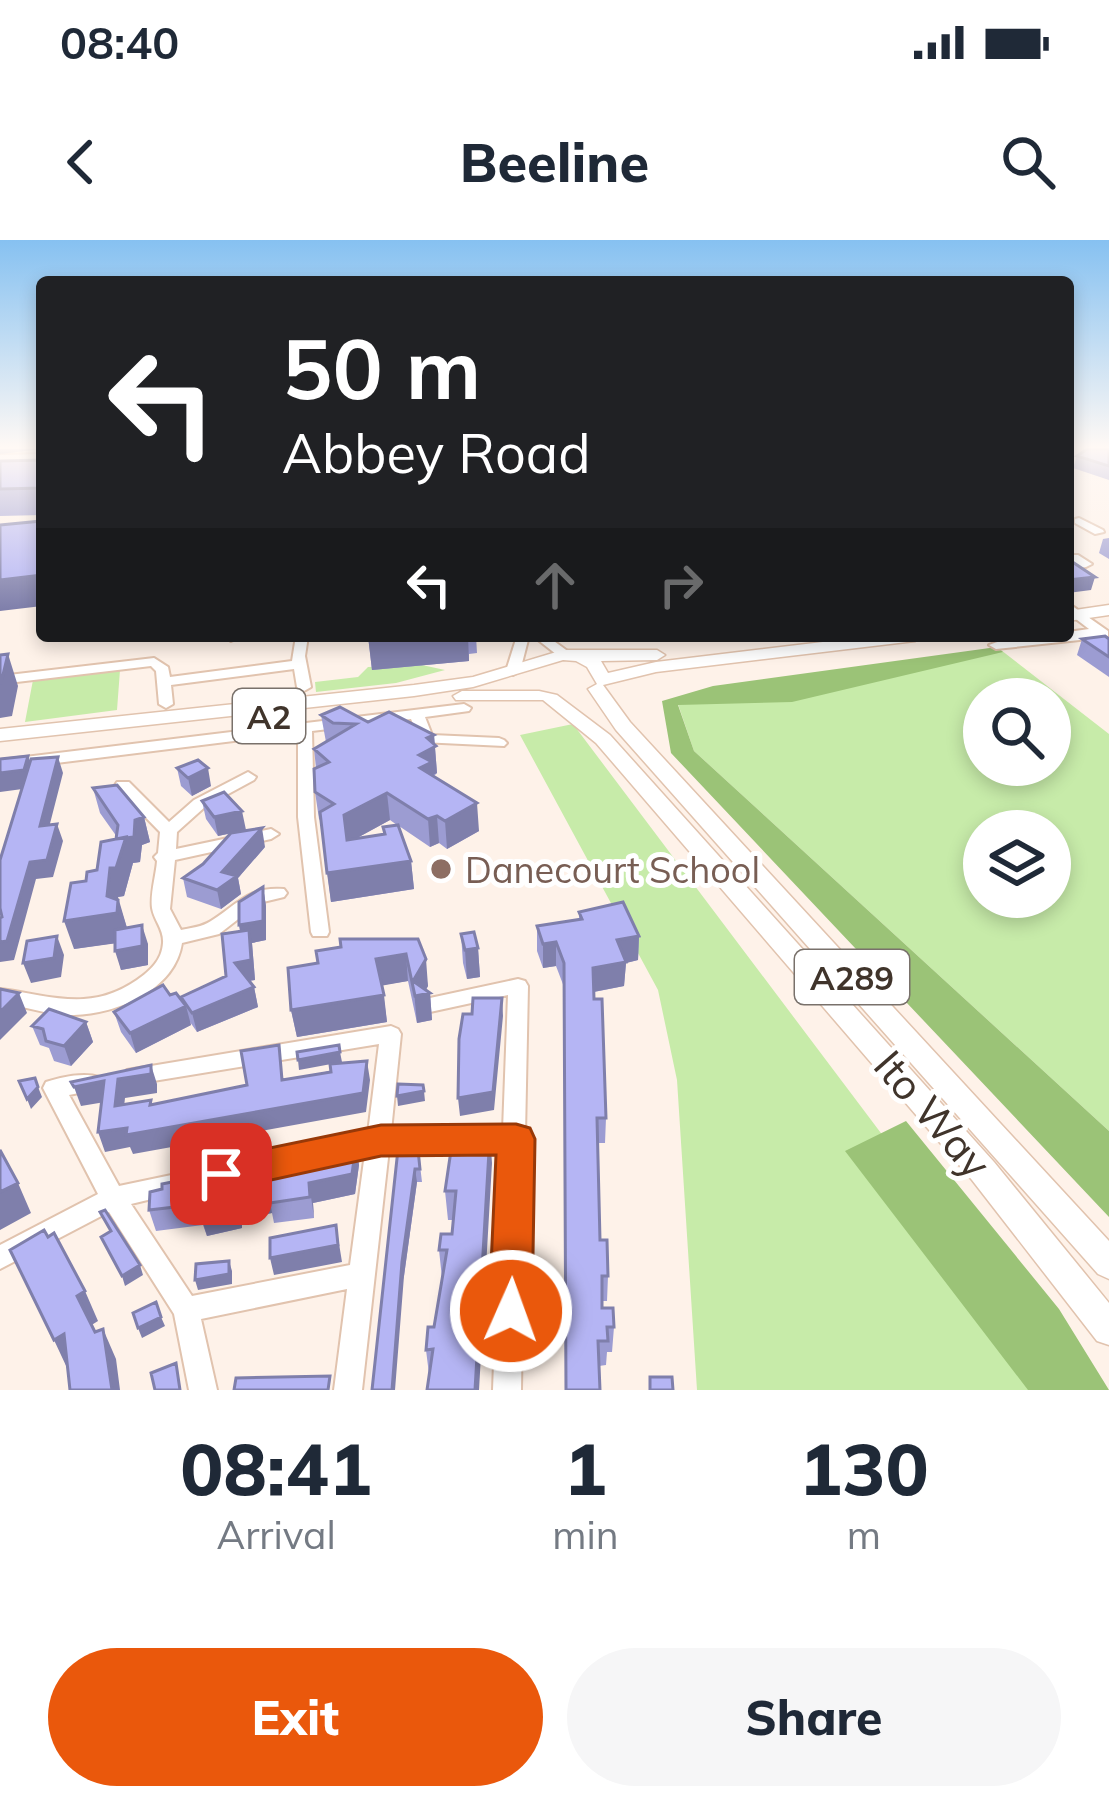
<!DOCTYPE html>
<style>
:root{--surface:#fff;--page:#f6f6f7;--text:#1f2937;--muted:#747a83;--accent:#ea580c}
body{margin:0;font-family:Mulish,sans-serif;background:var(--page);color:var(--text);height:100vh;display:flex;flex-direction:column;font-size:45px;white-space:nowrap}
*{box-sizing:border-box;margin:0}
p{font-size:39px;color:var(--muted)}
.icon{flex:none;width:66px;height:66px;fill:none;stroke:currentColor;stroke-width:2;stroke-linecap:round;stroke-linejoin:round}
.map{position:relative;height:1150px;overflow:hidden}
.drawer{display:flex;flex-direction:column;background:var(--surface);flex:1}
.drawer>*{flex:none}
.banner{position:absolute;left:36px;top:36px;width:1038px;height:366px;border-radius:12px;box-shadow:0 6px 18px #0003;background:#202124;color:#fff;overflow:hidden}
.controls{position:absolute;left:963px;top:438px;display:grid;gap:24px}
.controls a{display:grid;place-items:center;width:108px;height:108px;border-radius:50%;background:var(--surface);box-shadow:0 6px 18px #0003;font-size:60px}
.pin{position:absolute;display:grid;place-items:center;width:102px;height:102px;color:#fff;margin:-51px;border-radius:24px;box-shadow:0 6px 18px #0006}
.me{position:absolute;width:132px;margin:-66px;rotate:2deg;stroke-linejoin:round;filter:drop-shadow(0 0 9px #0008)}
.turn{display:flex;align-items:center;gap:42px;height:252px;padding:0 48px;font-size:54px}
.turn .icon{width:156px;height:156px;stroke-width:2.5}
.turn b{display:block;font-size:84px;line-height:102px}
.lanes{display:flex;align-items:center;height:114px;padding:0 48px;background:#0003;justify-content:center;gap:60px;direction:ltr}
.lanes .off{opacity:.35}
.eta{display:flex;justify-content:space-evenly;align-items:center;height:204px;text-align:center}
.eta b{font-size:72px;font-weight:800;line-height:84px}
.cta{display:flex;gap:24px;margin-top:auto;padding:24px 48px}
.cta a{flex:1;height:138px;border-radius:72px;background:var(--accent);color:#fff;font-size:48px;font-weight:800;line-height:138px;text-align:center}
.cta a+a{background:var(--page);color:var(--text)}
.status{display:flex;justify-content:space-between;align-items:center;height:84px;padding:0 60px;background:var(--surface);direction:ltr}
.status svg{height:33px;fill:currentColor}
header{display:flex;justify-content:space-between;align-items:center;height:156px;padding:0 48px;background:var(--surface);font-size:54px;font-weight:800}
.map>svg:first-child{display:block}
.green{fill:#c7eba9;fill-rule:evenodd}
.forest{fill:#9bc377}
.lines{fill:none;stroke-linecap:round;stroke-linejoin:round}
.minor-casing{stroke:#e1c3ae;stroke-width:4}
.major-casing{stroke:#e1c3ae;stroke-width:3}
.minor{fill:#fff;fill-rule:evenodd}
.major{fill:#fff;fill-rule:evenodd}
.wall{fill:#9c9cd2;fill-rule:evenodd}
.shaded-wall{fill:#7f7fab}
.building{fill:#b5b5f4;stroke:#7f7fab;stroke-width:3}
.route{fill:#ea580c;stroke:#983908;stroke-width:3}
.education-dot{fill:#8d6e63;stroke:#fff;stroke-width:4.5}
.labels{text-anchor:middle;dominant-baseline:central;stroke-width:10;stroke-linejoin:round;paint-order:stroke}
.shield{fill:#fff;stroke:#79716b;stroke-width:3}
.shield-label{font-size:33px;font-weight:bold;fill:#40342b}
.education-label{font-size:36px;fill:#785e54;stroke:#fff;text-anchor:start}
.near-street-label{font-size:42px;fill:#40342b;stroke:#fff}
</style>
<div class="status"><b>08:40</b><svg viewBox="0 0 49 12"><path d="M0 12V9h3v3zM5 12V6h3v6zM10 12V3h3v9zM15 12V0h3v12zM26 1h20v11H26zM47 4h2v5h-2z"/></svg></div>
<header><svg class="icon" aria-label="back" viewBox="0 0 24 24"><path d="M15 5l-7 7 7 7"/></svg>Beeline<svg class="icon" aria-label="search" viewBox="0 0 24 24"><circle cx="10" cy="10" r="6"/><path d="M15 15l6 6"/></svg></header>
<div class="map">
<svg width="1109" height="1150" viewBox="0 0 1109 1150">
<rect width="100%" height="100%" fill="#fef2e9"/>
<path class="green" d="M997 407 1109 494V891L694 511 678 464ZM984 459H1050V525H984ZM984 591H1050V657H984Z
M422 425 445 430 396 443 316 452 315 442 358 437 368 427Z
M120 430 117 470 25 482 33 440Z
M573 484 908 929 1047 1150H697L677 840 658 750 520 495Z"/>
<path class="forest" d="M997 407 1003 412 792 462 678 465 694 511 1109 891V977L671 513 662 461 713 446Z
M906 881 1059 1069 1109 1150H1028L845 911Z"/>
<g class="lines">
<defs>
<path id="minor" d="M42 214V220L0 221V215Z
M1079 278 1103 290 1104 292 1095 294 1075 283V279Z
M1070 315H1078L1092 324 1086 327 1068 329V323L1074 322 1068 317Z
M1068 363 1108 391V397L996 409 989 405C1012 395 1042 396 1068 396V392L1089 389 1068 373Z
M243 396 231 401 225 397V396Z
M296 396H308L305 416 311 447 304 451 297 447 294 429 171 445 173 464 166 468 159 464 156 431 151 426 0 444V436L154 418 168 427 170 437 292 421Z
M517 396H529L520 431 513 435 506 431Z
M533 396H547L573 415 571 418H561Z
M464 464 471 468 469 471 425 477 432 495 499 498 504 500 507 503 504 506 421 502 411 479 312 491 314 577 329 692 327 696H313L311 692 298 577V493L0 530V520Z
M248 532 256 537 254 540 206 566 177 592 176 609 271 589 279 594 271 599 175 620 170 669 181 690C191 688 202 687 211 681 238 664 249 646 284 649L287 653 284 657 259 663 219 694 182 703C175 750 117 774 74 775 49 776 25 766 0 763V749C51 755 89 773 137 740 150 731 162 720 163 703 164 689 154 681 152 668 150 654 156 635 157 621L154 617 158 613 160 592 117 548 115 545 117 542H129L169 582 194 560Z
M518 739 525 741 528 746 525 895 527 899 525 903 521 1150H493L502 909H389L362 1150H334L347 1049 201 1079 217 1150H189L174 1074 109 972 0 1029V1005L98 954 43 848 46 842C61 837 84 832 99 837L102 843 99 849 69 855 119 946 181 933 189 936 193 943 189 950 131 964 192 1056 350 1025 365 913 335 920 327 917 323 910 327 903 368 893 379 804 135 844 127 842 124 836 127 830 391 786 398 789 401 794 391 891 503 890 508 755 430 772 423 770 420 765 423 760 430 758Z"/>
<path id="major" d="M1109 365V375L1068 381V371Z
M873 396H923L915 401 656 432 603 445 630 482 1109 1001V1039L1098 1034 616 490 588 449 597 444 587 427 576 421 563 420 473 447 414 456 0 501V489L414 445 473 437 563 410H657L665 415 657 420 601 421 608 433 656 422Z
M462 451H539L557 455 610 495 994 922 1109 1063V1105L1097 1101 972 940 596 503 543 460H456L453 456Z"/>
</defs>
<use href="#minor" class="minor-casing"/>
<use href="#major" class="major-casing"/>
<use href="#minor" class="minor"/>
<use href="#major" class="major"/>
</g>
<path class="wall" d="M1109 209V240L1073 228 1077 216Z
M42 220V275L0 276V221Z
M1109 298V319L1099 313 1103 299Z
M368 396H476L477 413 469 414V421L372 430Z
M1082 399H1109V437L1077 415Z
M321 475 434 495 437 533 433 537 479 591 447 609 439 603 430 607 399 586 411 621 414 649 331 662 321 581 319 579 315 552 316 528 314 509 326 502ZM390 580 397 585 384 594 355 599Z
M177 528 211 546 192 556 181 546Z
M93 548 144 577 150 602 142 605 140 622 133 623 124 656 118 657V660L127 688 148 704V725L121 730 115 703 74 709 86 641 97 630 117 597 100 573Z
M202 561 246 590 218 596 206 579Z
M265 607 238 638 241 654 221 669 187 657 183 638Z
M263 647 266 666V700L252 703 255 740 249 741 254 747 258 767 197 792 190 782 191 785 136 813 121 792 114 772 170 755 182 761 226 736 240 691 239 685Z
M579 672 639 696 638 720 626 723 624 746 594 752 606 878 605 903H598L600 1000 608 1036 607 1061H602V1068L614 1087 612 1112H607L606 1125 599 1126 564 747 556 726 543 728 537 711V686L579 679Z
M461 694 478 708 480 737 467 739 463 723Z
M418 699 428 746 426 750 430 753 432 780 417 783 408 741 382 745 387 782 297 797 291 770 318 723Z
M86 782 93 802 71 826 54 821 49 808 40 805 32 786Z
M417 900 422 942H417L404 1036 372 1150Z
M356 905 359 925 355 954 313 963 314 978 274 983 272 973 242 979V988L207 996 203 985 156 991 149 970Z
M492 923 429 1134 426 1110 434 1087 442 1038 439 1010 452 994 454 980H448L445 951Z"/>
<path class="shaded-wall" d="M0 209H42L0 214Z
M42 335V366L0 371V340Z
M1095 337 1091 350 1068 353V340Z
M368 396H468L469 421 372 430Z
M8 414 18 446 12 476 0 478V443Z
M434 495 437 533 433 535 434 549 422 555 419 515 427 498Z
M28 516 34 534 30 548 0 552V533Z
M58 517 63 533 45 603 40 586Z
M208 528 211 546 192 556 188 538Z
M387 553 390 580 348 603 344 575Z
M477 563 479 591 447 609 445 581Z
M242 571 246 590 218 596 214 577Z
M437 576 439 603 430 607 428 579Z
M144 577 150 602 142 605 140 622 133 623 124 656 118 657 127 688 125 702 74 709 64 681 107 656 110 628 135 580Z
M57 584 63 601 53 637 36 639 14 720 0 722V702L30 622Z
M262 588 265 607 238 638 241 654 221 669 217 650 222 632Z
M411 621 414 649 331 662 327 633Z
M263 647 266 666V700L252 703 255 740 239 742 235 723 243 704 239 685Z
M142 685 148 704V725L121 730 115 711Z
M57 696 64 715 61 737 31 743 23 723Z
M639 696 638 720 626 723 624 746 593 752V728L617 700Z
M556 702V726L543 728V704Z
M478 708 480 737 467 739 465 710Z
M406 714 408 741 380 746 376 719Z
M426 719 428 746 423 754 430 753 432 780 417 783 413 741Z
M254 747 258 767 197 792 192 773Z
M19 753 27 773 0 800V772Z
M384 755 387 782 297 797 291 770Z
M502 758 503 776 494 870 460 876 458 858Z
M186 766 191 785 136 813 130 793Z
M86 782 93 802 71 826 64 806Z
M340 812 342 822 299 830 298 820Z
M367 821 370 840 366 872 133 914 130 907 105 912 98 892Z
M151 825 157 844V853L125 858 122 885 115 866 118 839Z
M104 841 111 861 81 866 74 847Z
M38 847 42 857 31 869 27 859Z
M424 851 425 861 398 866 397 856Z
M490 894 492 923 479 1150H475Z
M356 905 359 925 355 954 313 963 314 978 309 943Z
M415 929 417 942 404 1036 395 1150H392L402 1022Z
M18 943 31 973 0 990V952Z
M269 953 272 973 242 979V988L207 996 201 976 236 959Z
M336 985 342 1022 274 1035 270 1018Z
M229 1021 232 1031V1044L198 1050 195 1040Z
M140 1025 143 1035 125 1046 122 1036Z
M85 1051 98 1081 90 1086 77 1056Z
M161 1077 165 1086 142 1098 138 1088Z
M103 1089 116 1119 120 1150H112Z
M64 1094 68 1130 54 1100Z"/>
<path class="building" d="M1087 209H1109V226L1077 216Z
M42 220V248L0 249V221Z
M42 281V335L0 340V285Z
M1068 319 1095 337 1068 340Z
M1105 396 1109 399V417L1082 399Z
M8 414 1 443H0V415Z
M340 467 368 482 389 472 434 495 427 498 436 506 419 515 432 522 420 528 477 563 445 581 437 576 428 579 387 553 344 575 347 600 385 594 383 587 398 585 411 621 327 633 320 572 334 564 315 552 314 529 329 522 314 509 356 484 333 483 321 475Z
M28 516 24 530 0 533V519Z
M58 517 40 586 57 584 47 620 30 622 7 701 0 702V678L2 677 0 668V620L31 519Z
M198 520 208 528 188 538 177 528Z
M117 545 144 577 135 580 134 597 116 599 118 585 93 548Z
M224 552 242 571 214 577 202 561Z
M262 588 222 632 237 636 217 650 183 638 203 624 231 593Z
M126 597 116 628H110L107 656 118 660 117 673 64 681 71 643 86 641 87 632 97 630 101 602Z
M263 647V681L239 685V662Z
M623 662 639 696 617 700 626 722 593 728 594 759H602L606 878H597L600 1000H607L608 1036H602V1068H613L614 1087H607L608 1101H598L600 1150H566L564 723 556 702 543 704 537 686 582 679 579 672Z
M142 685V706L115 711V690Z
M249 690 251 720 235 723 254 747 192 773 181 757 226 736 222 694Z
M474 692 478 708 465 710 461 694Z
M57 696 54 718 23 723 27 701Z
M340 699H418L426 719 413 741 430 753 415 756 406 714 376 719 384 755 291 770 288 728 318 723 316 711 341 707Z
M163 745 170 755 176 753 186 766 130 793 114 772Z
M0 749 19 753 0 772Z
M473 758H502L493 852 458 858 459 799 463 774H472Z
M49 769 86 782 64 806 46 801 43 789 32 786Z
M279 805 282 840 331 832 330 824 367 821 363 853 126 895 127 888 98 892 104 841 74 847 71 842 151 825V834L118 839 115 866 151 860 150 865 247 845 241 811Z
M339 805 340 812 298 820 297 812Z
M35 838 38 847 27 859 19 841Z
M398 844 423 845 424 851 397 856Z
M490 894 475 1150H427L433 1109 426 1110 428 1087H434L447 1010H439L441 994H452L456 951H445L453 897Z
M399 900H417L420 929H415L402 1022 392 1150H372Z
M356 905 352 934 309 943 310 957 270 963 269 953 236 959 237 968 201 976V964L149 970 150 952 162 949V944Z
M0 910 18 943 0 952Z
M105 970 140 1025 122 1036 101 997 111 991 100 972Z
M336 985 338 1005 270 1018V998Z
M44 990 48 997 54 993 85 1051 77 1056 95 1092 103 1089 112 1150H70L64 1094 54 1100 10 1010Z
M229 1021V1034L195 1040 196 1024Z
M156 1062 161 1077 138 1088 133 1073Z
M176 1123 180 1150H155L151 1133Z
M330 1136 328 1150H234L236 1138Z
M650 1137H672L673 1150H650Z"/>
<linearGradient id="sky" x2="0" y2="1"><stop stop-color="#86c1f1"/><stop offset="0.56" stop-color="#fff9f5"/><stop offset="1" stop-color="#fff9f5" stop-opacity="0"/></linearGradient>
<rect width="1109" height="370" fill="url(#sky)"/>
<path class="route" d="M516 884 530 888 535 899 532 1071 526 1086 511 1092 495 1086 489 1071 496 915 381 916 221 951 208 946 202 934 208 923 221 918 381 885Z"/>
<circle class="education-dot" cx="441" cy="629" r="12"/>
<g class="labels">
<g class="shield">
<rect x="233" y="449" width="72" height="54" rx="9"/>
<rect x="795" y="710" width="114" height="54" rx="9"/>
</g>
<g class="shield-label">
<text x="269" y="476">A2</text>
<text x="852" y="737">A289</text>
</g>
<g class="education-label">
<text x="465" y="629">Danecourt School</text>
</g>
<g class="near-street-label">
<text transform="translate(933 874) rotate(49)">Ito Way</text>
</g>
</g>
</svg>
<div class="controls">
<a><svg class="icon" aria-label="search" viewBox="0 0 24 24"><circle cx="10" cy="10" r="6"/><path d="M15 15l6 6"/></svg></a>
<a><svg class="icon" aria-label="layers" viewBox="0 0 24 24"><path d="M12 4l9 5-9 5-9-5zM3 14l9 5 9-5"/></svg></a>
</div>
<div class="pin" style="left:221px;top:934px;background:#d93025"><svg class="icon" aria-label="arrive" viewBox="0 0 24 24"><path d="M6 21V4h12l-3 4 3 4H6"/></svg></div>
<svg class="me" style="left:511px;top:1071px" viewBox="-20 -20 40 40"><circle r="17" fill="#ea580c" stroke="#fff" stroke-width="3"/><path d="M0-11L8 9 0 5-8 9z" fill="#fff"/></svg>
<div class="banner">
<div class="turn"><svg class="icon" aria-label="left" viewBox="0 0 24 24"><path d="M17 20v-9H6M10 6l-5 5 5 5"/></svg><div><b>50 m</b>Abbey Road</div></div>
<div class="lanes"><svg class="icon" aria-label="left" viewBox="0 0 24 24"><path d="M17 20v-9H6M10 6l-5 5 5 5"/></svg><svg class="icon off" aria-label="ahead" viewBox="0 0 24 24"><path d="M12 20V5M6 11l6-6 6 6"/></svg><svg class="icon off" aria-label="right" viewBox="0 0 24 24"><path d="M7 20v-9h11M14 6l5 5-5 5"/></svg></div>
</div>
</div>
<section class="drawer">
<div class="eta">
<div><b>08:41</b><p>Arrival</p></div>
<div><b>1</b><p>min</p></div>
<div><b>130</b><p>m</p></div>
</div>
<div class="cta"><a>Exit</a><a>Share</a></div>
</section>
